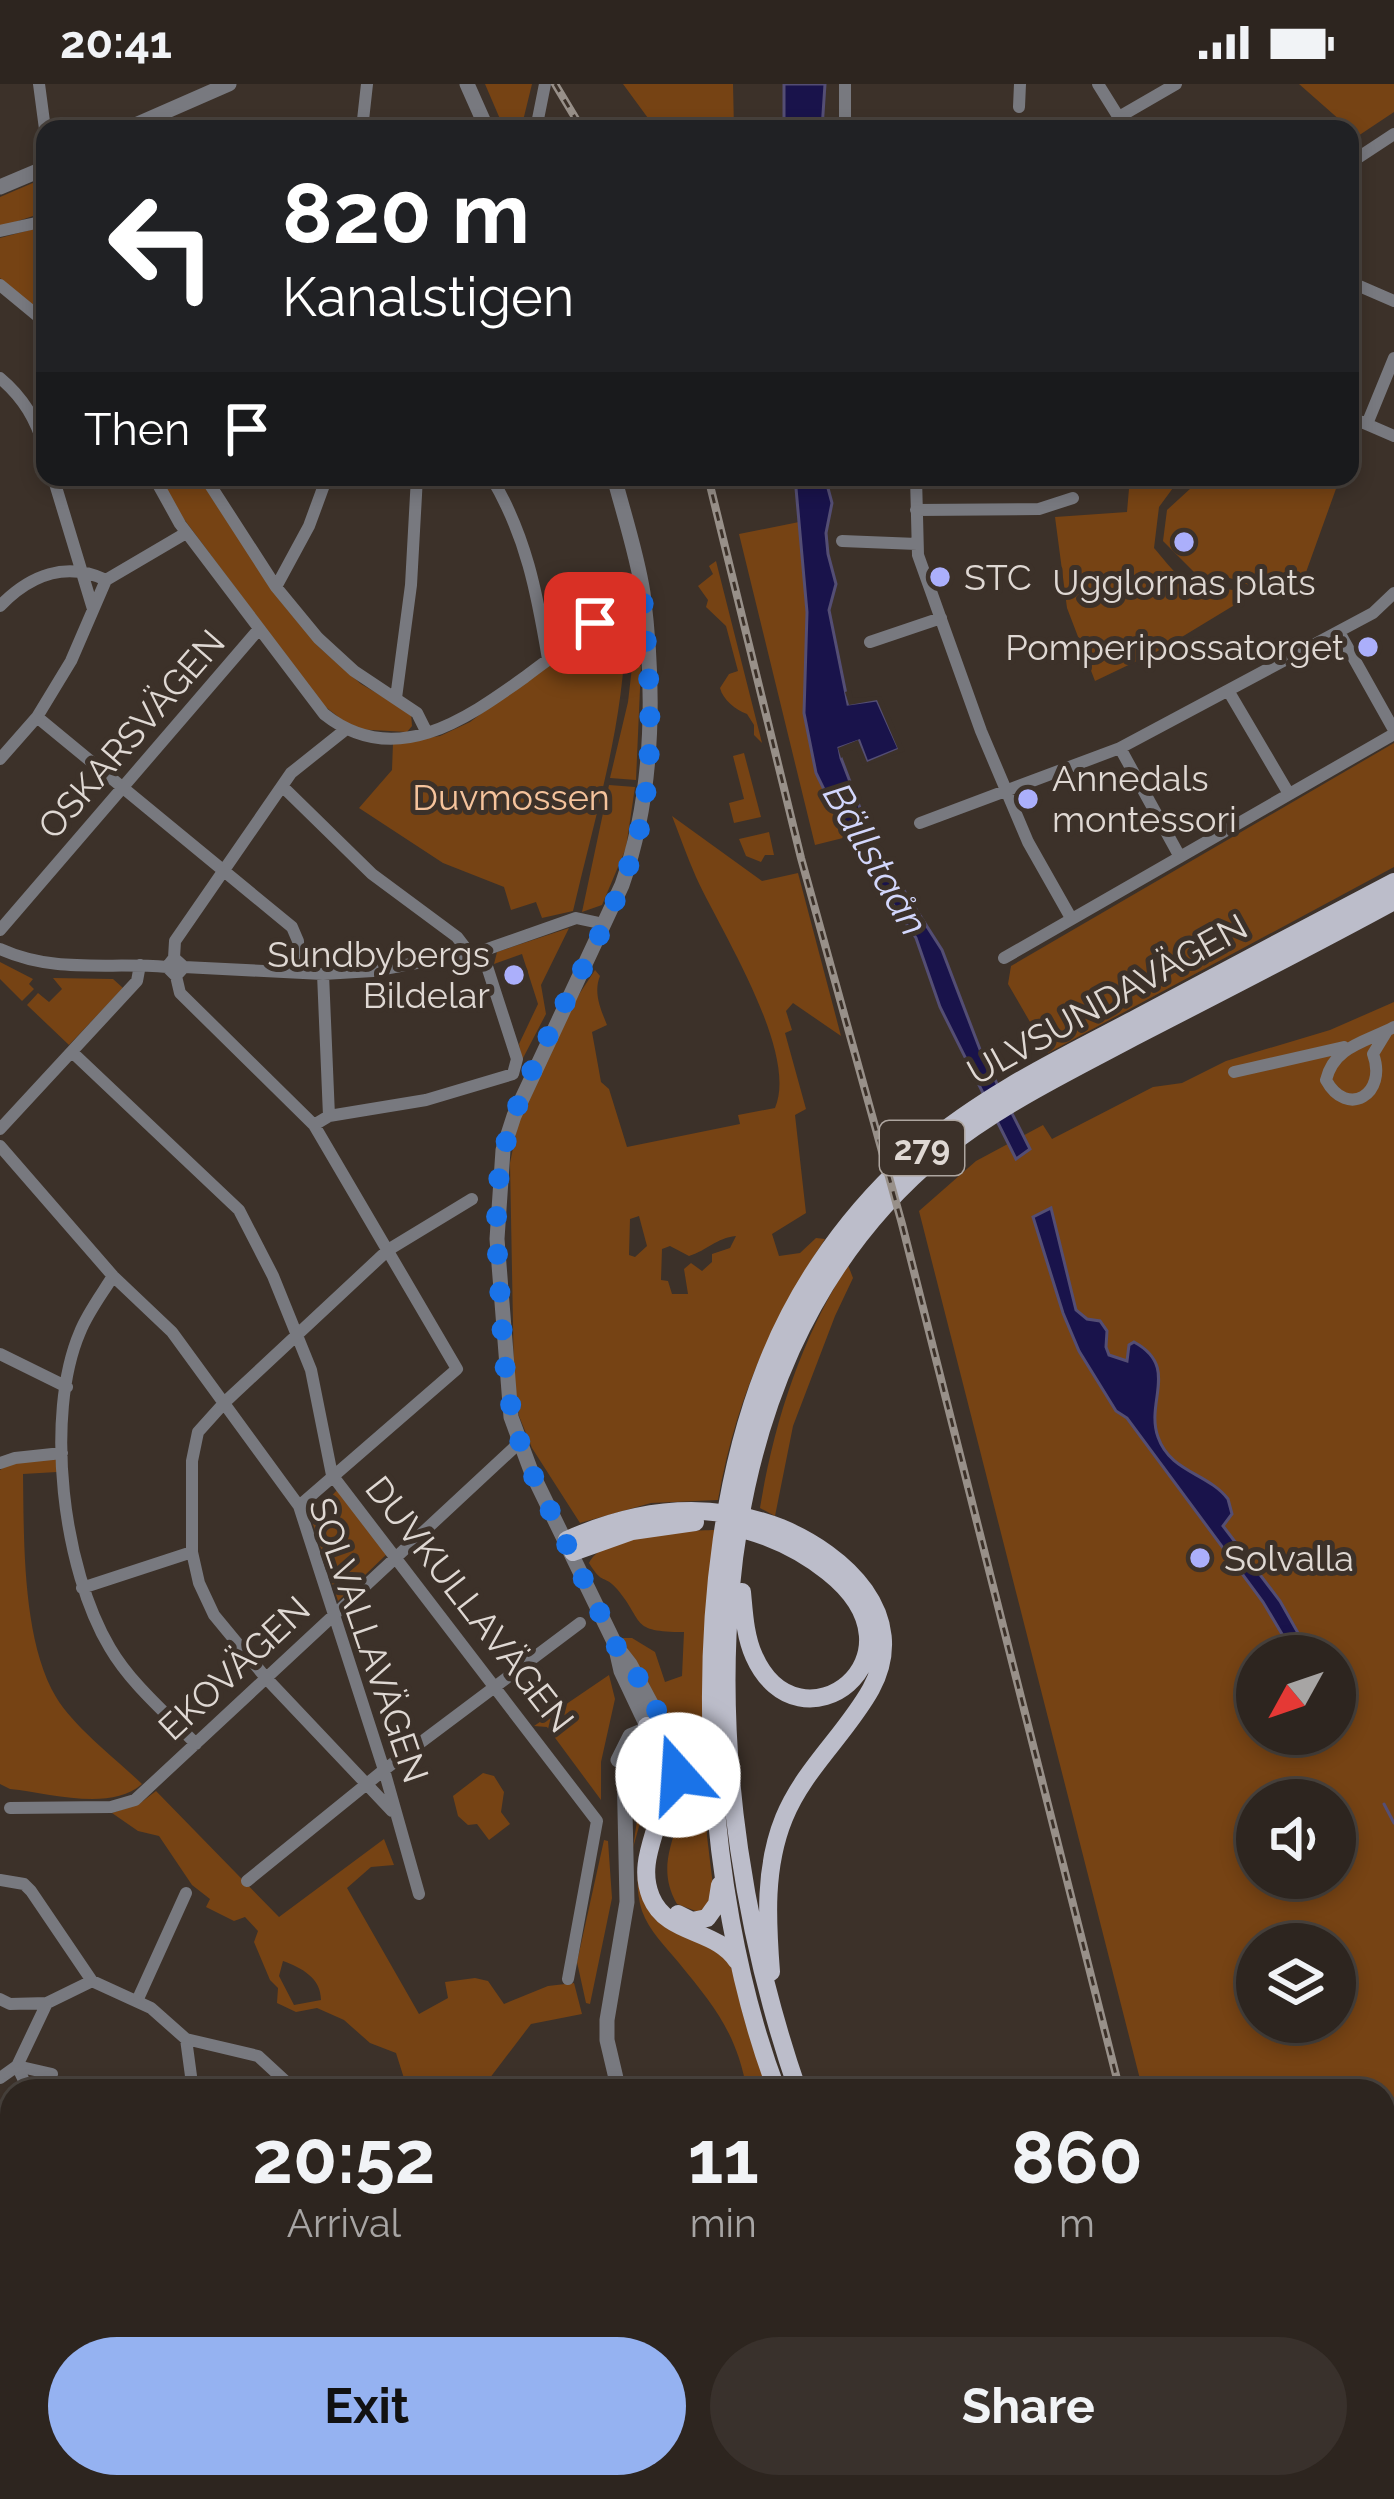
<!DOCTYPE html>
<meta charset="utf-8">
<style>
:root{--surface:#2d251f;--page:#39312c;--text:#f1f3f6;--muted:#a7a5a4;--line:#48423d;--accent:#95b2f1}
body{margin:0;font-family:Raleway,sans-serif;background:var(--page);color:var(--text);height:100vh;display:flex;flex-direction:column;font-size:45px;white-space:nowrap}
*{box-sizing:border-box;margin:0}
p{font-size:39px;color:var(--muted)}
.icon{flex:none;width:66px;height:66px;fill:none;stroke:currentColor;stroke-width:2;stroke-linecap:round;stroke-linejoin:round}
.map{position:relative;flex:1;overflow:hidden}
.sheet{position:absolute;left:0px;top:1995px;width:1395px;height:420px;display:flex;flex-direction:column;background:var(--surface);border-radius:36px 36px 0 0;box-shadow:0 6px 18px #0003,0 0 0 3px var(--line)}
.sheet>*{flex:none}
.hud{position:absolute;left:36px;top:36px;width:1323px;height:366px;border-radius:24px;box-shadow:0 6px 18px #0003,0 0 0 3px var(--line);background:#202124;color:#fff;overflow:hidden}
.needle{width:78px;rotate:230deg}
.tools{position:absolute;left:1236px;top:1551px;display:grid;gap:24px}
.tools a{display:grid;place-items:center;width:120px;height:120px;border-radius:50%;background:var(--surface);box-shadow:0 6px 18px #0003,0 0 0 3px var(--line);font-size:60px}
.pin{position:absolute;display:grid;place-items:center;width:102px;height:102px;color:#fff;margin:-51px;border-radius:24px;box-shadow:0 6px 18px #0006}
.me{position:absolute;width:132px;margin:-66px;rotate:341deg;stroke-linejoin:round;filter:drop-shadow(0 0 9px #0008)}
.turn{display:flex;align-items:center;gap:42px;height:252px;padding:0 48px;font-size:54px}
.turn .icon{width:156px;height:156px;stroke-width:2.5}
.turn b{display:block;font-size:84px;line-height:102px}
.then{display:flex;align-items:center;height:114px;padding:0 48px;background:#0003;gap:24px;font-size:45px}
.eta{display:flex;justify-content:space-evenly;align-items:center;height:204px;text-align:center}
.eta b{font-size:72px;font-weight:700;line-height:84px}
.action{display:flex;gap:24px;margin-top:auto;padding:24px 48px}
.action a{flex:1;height:138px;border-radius:72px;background:var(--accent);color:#111;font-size:48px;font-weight:700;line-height:138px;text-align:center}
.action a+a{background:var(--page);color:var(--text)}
.status{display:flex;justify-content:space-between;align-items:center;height:84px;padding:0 60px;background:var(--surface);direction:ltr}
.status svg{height:33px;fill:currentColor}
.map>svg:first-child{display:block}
.green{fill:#764314;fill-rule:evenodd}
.water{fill:#19134b;stroke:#544e74;stroke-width:3}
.pier{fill:#3c3129}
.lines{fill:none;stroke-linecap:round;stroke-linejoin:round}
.stream{stroke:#544e74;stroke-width:3}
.minor{stroke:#78797f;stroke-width:12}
.tertiary{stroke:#78797f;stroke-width:15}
.primary{stroke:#bcbdca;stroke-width:18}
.rail-casing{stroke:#989089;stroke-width:8}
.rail{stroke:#3c3129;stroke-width:3;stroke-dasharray:9;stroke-linecap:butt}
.route{stroke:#1a73e8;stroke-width:21;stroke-dasharray:0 37.8}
.poi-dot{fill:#abaffb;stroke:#3c3129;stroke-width:4.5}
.labels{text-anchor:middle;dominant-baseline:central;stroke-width:10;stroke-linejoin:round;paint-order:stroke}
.shield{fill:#3c3129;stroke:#aea6a0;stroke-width:3}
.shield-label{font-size:33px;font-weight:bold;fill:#dfd8d3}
.poi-label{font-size:36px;fill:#dfd8d3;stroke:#3c3129;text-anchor:start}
.street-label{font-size:36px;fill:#dfd8d3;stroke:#3c3129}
.park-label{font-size:36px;fill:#f5c39c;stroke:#3c3129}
.water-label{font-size:39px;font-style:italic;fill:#d3d7fc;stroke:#3c3129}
</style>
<div class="status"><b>20:41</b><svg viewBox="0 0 49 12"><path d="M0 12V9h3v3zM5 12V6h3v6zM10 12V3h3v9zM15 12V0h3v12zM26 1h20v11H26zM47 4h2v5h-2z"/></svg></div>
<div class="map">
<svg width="1394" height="2415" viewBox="0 0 1394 2415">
<rect width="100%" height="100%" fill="#3c3129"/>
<path class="green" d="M485 0H532L521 45 503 42Z
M623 0H733L734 45H656Z
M1299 0H1394V28L1358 52Z
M35 98 45 107V128L0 143V113Z
M45 142V232L0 194V154Z
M159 393H198L281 518 320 564 361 600 411 629 412 642 407 648 354 645 323 621 169 415Z
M1130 393H1181L1159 423 1154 464C1162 473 1172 487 1182 494 1200 507 1228 501 1251 511L1162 565 1095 597 1067 524 1055 433 1127 428Z
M1203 393H1315L1337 402 1305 491 1291 490 1260 505 1227 493 1201 495 1163 457 1167 426Z
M799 438 807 528 804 629 816 689 847 753 815 761 739 450Z
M716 477 762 659 754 651V641L747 630C736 626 723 616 720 604L729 590 738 587 726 542 706 523 708 516 698 502 713 490 709 482Z
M625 523C629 626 596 727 573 827L542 834 536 818 511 826 504 803 443 779 359 724 392 686 393 659 440 652 470 638Z
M641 582 636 696 610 694 628 618 632 583Z
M1394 659V783L1048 969 1008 900 1011 882Z
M744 669 761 733 734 739 729 719 744 715 733 672Z
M609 701 635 703 626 764 602 821 582 828Z
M672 732 762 797 798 789 841 952 793 919 786 927 792 946 785 949 806 1025 795 1031 806 1129 772 1150 779 1172 800 1169 816 1154 825 1155C770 1240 736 1315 718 1416L651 1419 580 1439 532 1364 519 1332 514 1294 510 1079 519 1035 559 941 595 886 600 892C593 909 601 926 607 941L592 948 601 998 609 1005 627 1063 740 1040 738 1031 775 1024C799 968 720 846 696 793 687 773 680 752 672 732ZM639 1132 647 1162 635 1173 629 1171 630 1135ZM736 1152 730 1164 712 1170V1178L702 1187 691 1179 684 1185 688 1210H672L668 1197 661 1196 662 1165 670 1162 689 1172C708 1166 716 1154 736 1152Z
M769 748 774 771H765L761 778 746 772 739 755Z
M569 844 541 901 546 930 522 976 519 960 538 920 522 870 494 880 497 868Z
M0 878 33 895 29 900 34 905 22 917 0 895Z
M53 894 113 895 123 904 69 961 27 921 38 909 49 918 62 905Z
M1394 918V2038L1383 2041V2007H1143L919 1127 976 1077 1043 1041 1052 1055 1153 1003 1182 999 1226 977 1330 946ZM1257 1572H1335V1650H1257ZM1257 1716H1335V1794H1257ZM1257 1860H1335V1938H1257Z
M848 1181 853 1194 835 1232 793 1342 775 1432 760 1424C774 1338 801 1255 848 1181Z
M57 1374V1388L23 1390C24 1455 22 1556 56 1613 73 1642 116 1675 142 1700 110 1728 50 1709 10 1705L0 1700V1386L8 1380Z
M338 1405 388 1469 338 1517 311 1434Z
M715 1446 705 1662 707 1752 714 1810 701 1829 677 1820C650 1774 688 1740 686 1692 685 1648 640 1595 622 1554H632L655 1568 665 1598 682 1592 684 1548C629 1548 645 1538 617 1505 604 1490 603 1502 589 1479 606 1447 683 1447 715 1446Z
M609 1591 615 1615 601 1678V1716L547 1643 534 1642Z
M652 1674C680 1703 638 1761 643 1798 651 1853 695 1839 722 1867 736 1881 761 1980 770 2007H747C737 1950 715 1923 679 1879 666 1863 649 1847 642 1827 625 1773 663 1727 652 1674Z
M644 1675 648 1710 633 1764 638 1729 632 1688 636 1677Z
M483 1689 494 1692 504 1708 501 1728 510 1740 489 1756 477 1740 468 1741 458 1732 453 1712Z
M156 1707 279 1833 384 1755 394 1781 371 1783 347 1804 419 1930 448 1914 445 1898 475 1894 488 1897 504 1920 548 1902 574 1899 582 1930 531 1940 480 2007H408L396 1969 370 1959 344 1936 317 1924 296 1928 277 1919 278 1904 270 1896 254 1858 258 1847 245 1833 234 1837 206 1823 210 1815 192 1801 159 1752 138 1747 112 1729 139 1720ZM283 1877C302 1884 321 1894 321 1916L294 1921 279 1892Z
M604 1756 608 1757 612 1814 590 1920 586 1919 577 1878Z
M1383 2107 1389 2111 1394 2157 1383 2169Z
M0 2122 12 2123V2177L0 2183Z
M0 2394 12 2396V2403H193L196 2415H0Z"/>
<path class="water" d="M784 0H825L822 45H784Z
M795 393H825L832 419 826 449 828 470 836 500 829 526 848 620 877 616 899 665 867 678 859 657 839 664 841 674 873 758 942 866 981 968 1030 1065 1016 1075 940 923 916 854 847 753 816 689 804 629 807 528Z
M1051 1124 1076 1226 1087 1235 1100 1237 1107 1247 1106 1263 1109 1271 1127 1277 1129 1261 1134 1258C1180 1283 1145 1317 1158 1353 1170 1388 1208 1389 1228 1415L1232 1430 1223 1442 1280 1517 1311 1572H1295L1263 1518 1127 1334 1116 1327 1079 1267 1063 1229 1033 1133Z"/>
<path class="pier" d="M851 606 853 614 881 612 905 667 863 682 855 664 841 674 838 664 858 656 867 678 898 665 877 616 849 621 845 608Z"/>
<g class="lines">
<path class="stream" d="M1384 1720 1394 1739"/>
<path class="minor" d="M39 0 45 45
M845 0V45
M1098 0 1126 45
M1019 23 1020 0
M1119 33 1176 0
M362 45 367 0
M536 45 545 0
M1350 79 1394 50
M0 147 45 137
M0 201 45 238
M1350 205 1357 201 1394 217
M0 294C24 314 36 336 45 365
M1350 333 1394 352
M1367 340 1394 274
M53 393 93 525
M154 393 180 440 324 630C394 686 465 636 525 593 547 576 571 560 592 542 613 523 612 513 642 505
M205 393 276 503 318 554 354 587 417 629 427 649
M491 393C526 451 537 509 548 575
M916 393 918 471 981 647 1028 758 1071 834
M916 426 1039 425 1073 414
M842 457 917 460
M276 503 309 442 327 393
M0 522C30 491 66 477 106 496
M1339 548 1394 646
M870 558 941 534
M1229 608 1289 710
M396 614 411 501 417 393
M37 633 292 843 298 857V889
M1120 664 1180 773
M0 675 37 633 71 577 106 496 186 449
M282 702 372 790 457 853 470 870
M920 739 1120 664 1373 529 1394 509
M0 846 259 545
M0 865C55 890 108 878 167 883L176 892 184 883 174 874 167 883
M174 874 175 857 291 689 345 646
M1004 874 1394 650
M184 883 323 890 373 887 482 867 576 834 604 840
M323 890 329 1032
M176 892 180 909 314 1041 457 1285 299 1422
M1387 947 1373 970C1388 1010 1347 1035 1326 996 1334 962 1366 958 1394 943
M72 968 239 1126 273 1192 311 1286 332 1391 597 1737 568 1895
M1234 988 1344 963
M314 1041 329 1032 426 1016 513 990 517 975 482 867
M0 1045 137 897 140 881
M0 1062 113 1192 172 1248 299 1422 384 1686 419 1810
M113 1192C102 1210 88 1228 80 1248 44 1332 63 1486 110 1564 131 1600 167 1630 196 1660
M0 1270 67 1303
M0 1379 15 1374 62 1369
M82 1504 192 1468
M10 1724 111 1723 135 1716 519 1359
M392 1727 266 1594 214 1531 199 1499 192 1468V1377L198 1348 225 1318 388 1166 472 1115
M0 1796 24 1800 31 1807 92 1897
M247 1797 384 1686 580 1539
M0 1915 10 1920 47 1919
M137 1917 186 1809
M186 1955 191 1992 187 2007
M17 1982 52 1990
M17 1982 29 2007
M0 1994 17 1982 47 1919 92 1897 151 1924 186 1955 258 1972 296 2007
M0 2042 12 2048
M1387 2060 1394 2081
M0 2063 12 2065
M1383 2258 1394 2283
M237 2403 239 2415"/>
<path class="tertiary" d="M467 0 487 45
M126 45 229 0
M0 103 45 84
M614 393C624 431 637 470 643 509 655 605 654 710 622 801L514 1032 503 1066 497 1155 511 1333 531 1387 616 1562 630 1580 663 1642
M616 1565 621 1587 647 1642
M618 1676 630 1652 654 1642
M619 2007 607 1956V1936L627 1818 624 1681 629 1671 658 1650
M0 2243 12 2240
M711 2403 716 2415"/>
<path class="primary" d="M567 1456C636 1425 709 1416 781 1444 844 1470 911 1531 871 1605 846 1650 804 1685 784 1734 764 1783 767 1836 771 1888
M573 1468 632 1447 695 1438
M742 1508C744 1529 745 1552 754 1572 799 1673 935 1573 828 1488 803 1468 777 1455 746 1446
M647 1642C692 1722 629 1759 651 1813 667 1852 716 1844 737 1877
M663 1642 676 1680
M678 1830 692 1837 707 1834 717 1820 720 1801
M777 2007C699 1802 684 1491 765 1285 797 1201 852 1124 921 1065 985 1010 1063 973 1137 934 1223 888 1308 843 1394 798
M798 2007C695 1709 673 1288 941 1068 998 1022 1064 990 1128 956 1217 910 1306 865 1394 817
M965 2403 969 2415
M984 2403 988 2415"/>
<defs>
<path id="rail" d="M555 0 582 45
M708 393 801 774 902 1140 1120 2007
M1227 2403 1230 2415"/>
</defs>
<use href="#rail" class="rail-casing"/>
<use href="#rail" class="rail"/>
</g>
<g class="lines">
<path class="route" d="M595 539 618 511 642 505C649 590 659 686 633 769 601 871 532 958 505 1062 491 1115 498 1173 501 1227 504 1283 508 1335 531 1387L616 1562C644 1598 671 1645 678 1691"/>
</g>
<g class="poi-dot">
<circle cx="1184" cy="458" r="12"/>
<circle cx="940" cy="493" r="12"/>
<circle cx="1368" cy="563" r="12"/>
<circle cx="1028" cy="715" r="12"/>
<circle cx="514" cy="891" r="12"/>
<circle cx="1200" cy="1474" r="12"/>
</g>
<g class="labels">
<rect class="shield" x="880" y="1037" width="84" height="54" rx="9"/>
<g class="shield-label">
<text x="922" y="1064">279</text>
</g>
<g class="poi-label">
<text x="964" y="493">STC</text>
<text x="1184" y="498" text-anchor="middle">Ugglornas plats</text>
<text x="1344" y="563" text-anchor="end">Pomperipossatorget</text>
<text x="1052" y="694">Annedals<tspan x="1052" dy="41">montessori</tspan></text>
<text x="490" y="870" text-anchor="end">Sundbybergs<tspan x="490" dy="41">Bildelar</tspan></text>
<text x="1224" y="1474">Solvalla</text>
</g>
<g class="street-label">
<text transform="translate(131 650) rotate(-49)">OSKARSVÄGEN</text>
<text transform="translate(1107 915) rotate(-29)">ULVSUNDAVÄGEN</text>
<text transform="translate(470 1520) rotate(52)">DUVKULLAVÄGEN</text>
<text transform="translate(369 1556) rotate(71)">SOLVALLAVÄGEN</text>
<text transform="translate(234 1584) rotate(-43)">EKOVÄGEN</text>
</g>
<g class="park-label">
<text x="511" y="713">Duvmossen</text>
</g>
<g class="water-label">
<text transform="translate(876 775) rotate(60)">Bällstaån</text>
</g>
</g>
</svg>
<div class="tools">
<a><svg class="needle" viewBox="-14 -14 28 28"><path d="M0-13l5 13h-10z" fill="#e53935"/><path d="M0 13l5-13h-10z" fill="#a7a5a4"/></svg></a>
<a><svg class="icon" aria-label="sound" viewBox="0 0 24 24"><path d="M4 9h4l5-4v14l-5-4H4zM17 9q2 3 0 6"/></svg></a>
<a><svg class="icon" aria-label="layers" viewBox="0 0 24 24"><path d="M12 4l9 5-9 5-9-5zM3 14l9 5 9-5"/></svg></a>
</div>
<div class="pin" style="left:595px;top:539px;background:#d93025"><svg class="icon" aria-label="arrive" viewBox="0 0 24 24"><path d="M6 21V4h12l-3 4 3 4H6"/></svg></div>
<svg class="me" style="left:678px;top:1691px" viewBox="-20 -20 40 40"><circle r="19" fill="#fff"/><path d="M0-13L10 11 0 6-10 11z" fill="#1a73e8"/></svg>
<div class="hud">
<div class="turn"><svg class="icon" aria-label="left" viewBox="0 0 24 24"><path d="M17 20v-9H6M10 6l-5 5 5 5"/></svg><div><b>820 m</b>Kanalstigen</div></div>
<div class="then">Then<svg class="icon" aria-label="arrive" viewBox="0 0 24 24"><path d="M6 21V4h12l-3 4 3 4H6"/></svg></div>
</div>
<section class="sheet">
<div class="eta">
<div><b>20:52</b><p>Arrival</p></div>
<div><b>11</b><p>min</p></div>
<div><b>860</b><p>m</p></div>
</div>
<div class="action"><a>Exit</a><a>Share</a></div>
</section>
</div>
